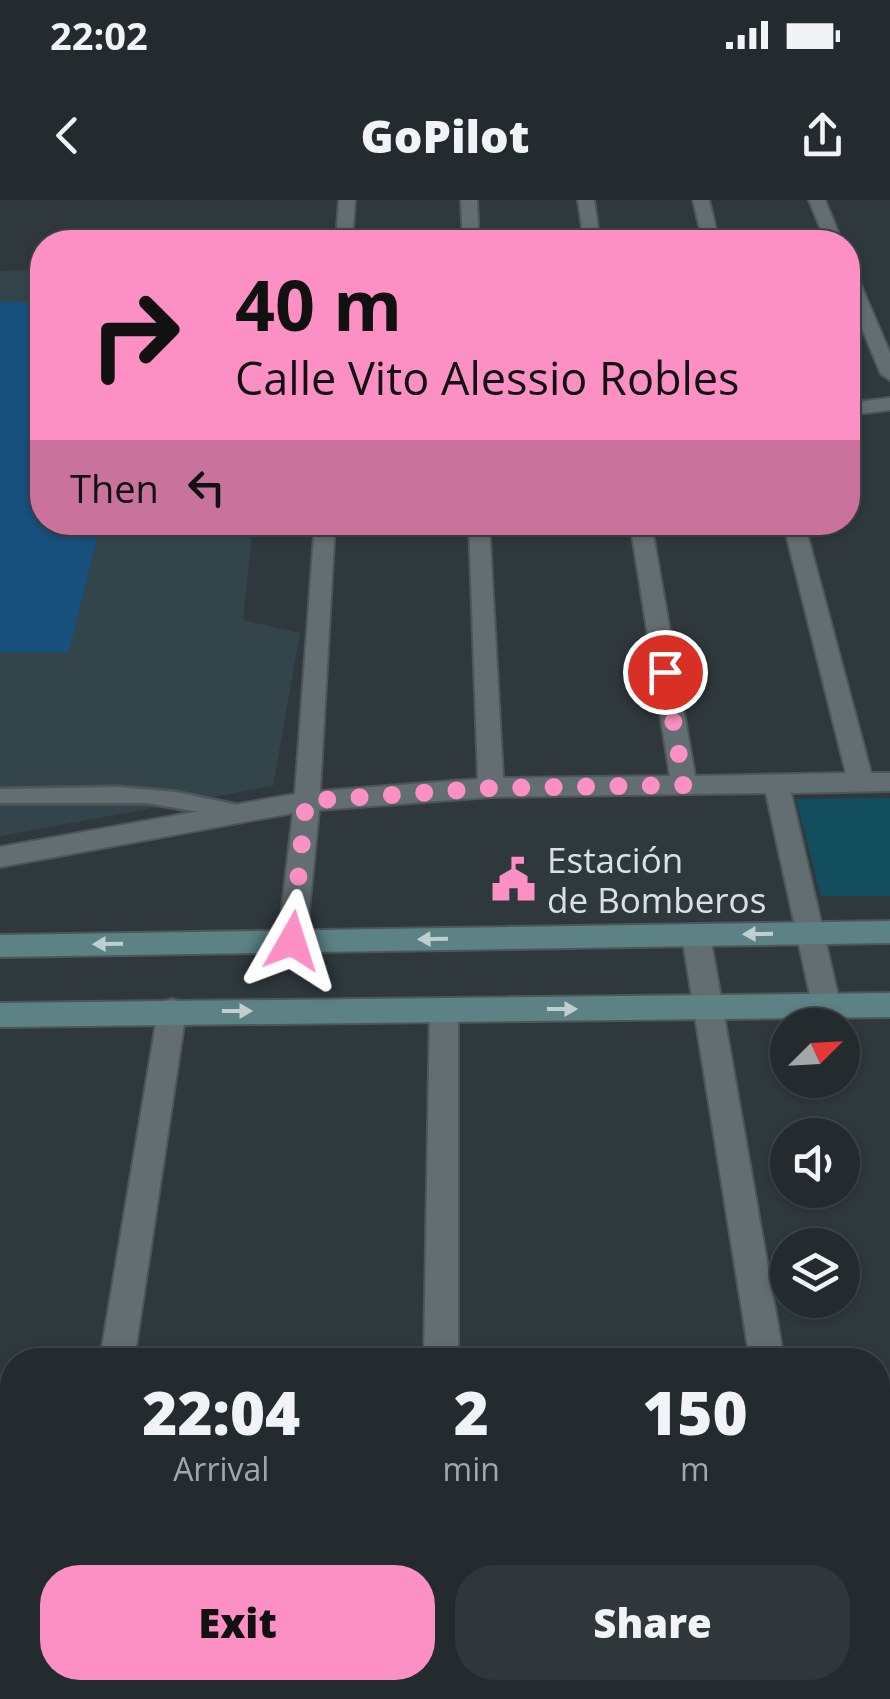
<!DOCTYPE html>
<meta charset="utf-8">
<style>
:root{--surface:#232b2e;--page:#2f373a;--text:#f1f3f6;--muted:#a3a7aa;--line:#40474a;--accent:#fc8fc3}
body{margin:0;font-family:"Open Sans",sans-serif;background:var(--page);color:var(--text);height:100vh;display:flex;flex-direction:column;font-size:38px;white-space:nowrap}
*{box-sizing:border-box;margin:0}
p{font-size:32px;color:var(--muted)}
.icon{flex:none;width:55px;height:55px;fill:none;stroke:currentColor;stroke-width:2;stroke-linecap:round;stroke-linejoin:round}
.map{position:relative;flex:1;overflow:hidden}
.details{position:absolute;left:0px;top:1148px;width:890px;height:352px;display:flex;flex-direction:column;background:var(--surface);border-radius:40px 40px 0 0;box-shadow:0 2px 8px #0004,0 0 0 2px var(--line)}
.details>*{flex:none}
.guide{position:absolute;left:30px;top:30px;width:830px;height:305px;border-radius:40px;box-shadow:0 2px 8px #0004,0 0 0 2px var(--line);background:#fc8fc3;color:#111;overflow:hidden}
.needle{width:65px;rotate:66deg}
.tools{position:absolute;left:770px;top:808px;display:grid;gap:20px}
.tools a{display:grid;place-items:center;width:90px;height:90px;border-radius:50%;background:var(--surface);box-shadow:0 2px 8px #0004,0 0 0 2px var(--line);font-size:50px}
.pin{position:absolute;display:grid;place-items:center;width:85px;height:85px;color:#fff;margin:-42px;border:5px solid #fff;border-radius:50%;box-shadow:0 2px 10px #0007}
.me{position:absolute;width:110px;margin:-55px;rotate:6deg;stroke-linejoin:round;filter:drop-shadow(0 0 8px #0008)}
.turn{display:flex;align-items:center;gap:35px;height:210px;padding:0 40px;font-size:45px}
.turn .icon{width:130px;height:130px;stroke-width:2.5}
.turn b{display:block;font-size:70px;line-height:85px}
.then{display:flex;align-items:center;height:95px;padding:0 40px;background:#0003;gap:20px;font-size:38px}
.eta{display:flex;justify-content:space-evenly;align-items:center;height:170px;text-align:center}
.eta b{font-size:60px;font-weight:800;line-height:70px}
.button{display:flex;gap:20px;margin-top:auto;padding:20px 40px}
.button a{flex:1;height:115px;border-radius:40px;background:var(--accent);color:#111;font-size:40px;font-weight:800;line-height:115px;text-align:center}
.button a+a{background:var(--page);color:var(--text)}
.status{display:flex;justify-content:space-between;align-items:center;height:70px;padding:0 50px;background:var(--surface);direction:ltr}
.status svg{height:28px;fill:currentColor}
header{display:flex;justify-content:space-between;align-items:center;height:130px;padding:0 40px;background:var(--surface);font-size:45px;font-weight:800}
.map>svg:first-child{display:block}
.built{fill:#33454b}
.green{fill:#134e5f}
.building{fill:#18507d}
.lines{fill:none;stroke-linecap:round;stroke-linejoin:round}
.service-casing{stroke:#4e5659;stroke-width:5}
.minor-casing{stroke:#4e5659;stroke-width:4}
.secondary-casing{stroke:#4e5659;stroke-width:4}
.service{fill:#636e72;fill-rule:evenodd}
.minor{fill:#636e72;fill-rule:evenodd}
.secondary{fill:#5c8285;fill-rule:evenodd}
.oneway{fill:#c1ced0}
.route{stroke:#fc8fc3;stroke-width:18;stroke-dasharray:0 32.4}
.labels{text-anchor:middle;dominant-baseline:central;stroke-width:10;stroke-linejoin:round;paint-order:stroke}
.poi-label{font-size:35px;fill:#dae1e3;stroke:#2f393d;text-anchor:start}
</style>
<div class="status"><b>22:02</b><svg viewBox="0 0 49 12"><path d="M0 12V9h3v3zM5 12V6h3v6zM10 12V3h3v9zM15 12V0h3v12zM26 1h20v11H26zM47 4h2v5h-2z"/></svg></div>
<header><svg class="icon" aria-label="back" viewBox="0 0 24 24"><path d="M15 5l-7 7 7 7"/></svg>GoPilot<svg class="icon" aria-label="share" viewBox="0 0 24 24"><path d="M12 15V3M7 8l5-5 5 5M5 13v7h14v-7"/></svg></header>
<div class="map">
<svg width="890" height="1499" viewBox="0 0 890 1499">
<rect width="100%" height="100%" fill="#2f393d"/>
<path class="built" d="M42 70V322L253 323 243 420 300 433 273 586 0 636V71Z"/>
<path class="green" d="M890 598V696H821L796 599Z"/>
<path class="building" d="M0 102H42V322H101L69 452H0Z"/>
<g class="lines">
<defs>
<path id="service" d="M118 587 176 592 242 606 244 611 235 618 147 603H0V589Z"/>
<path id="minor" d="M339 0H355L352 42H336Z
M461 0H477L479 42H463Z
M578 0H594L600 42H584Z
M693 0H709L719 42H703Z
M809 0H825L842 42H826Z
M848 71 857 76 890 153V180L881 174 848 95Z
M890 198V210L848 215V203Z
M315 322H335L320 591 478 579 469 322H489L503 578 670 576 630 322H651L695 576 846 573 783 322H804L871 573H890V591L791 593 840 804 836 813 826 816 816 813 812 804 766 593 491 597 319 610 306 741 302 749 292 752 282 749 278 741 293 613 0 667V647L295 594Z
M696 724 706 727 710 735 784 1160H750L682 735 686 727Z
M444 798 454 801 458 810V1160H424L430 810 434 801Z
M172 799 182 802 186 811 134 1160H100L158 811 162 802Z
M47 1488H85V1499H45Z
M419 1488H457L458 1499H418Z
M800 1488H838L841 1499H801Z"/>
<path id="secondary" d="M890 721V743L0 757V735Z
M890 793V817L0 827V803Z"/>
</defs>
<use href="#service" class="service-casing"/>
<use href="#minor" class="minor-casing"/>
<use href="#secondary" class="secondary-casing"/>
<use href="#service" class="service"/>
<use href="#minor" class="minor"/>
<use href="#secondary" class="secondary"/>
</g>
<defs><path id="oneway-solid" d="M-6-.8H1V-3.2L6.5 0L1 3.2V.8H-6Z" transform="scale(2.5)"/></defs>
<g class="oneway">
<use href="#oneway-solid" transform="translate(758 734) rotate(179)"/>
<use href="#oneway-solid" transform="translate(433 739) rotate(179)"/>
<use href="#oneway-solid" transform="translate(108 744) rotate(179)"/>
<use href="#oneway-solid" transform="translate(562 809)"/>
<use href="#oneway-solid" transform="translate(237 811)"/>
</g>
<g class="lines">
<path class="route" d="M292 741 306 601 491 588 684 585 665 472"/>
</g>
<defs>
<symbol id="civic-bare" viewBox="-9 -9 18 18"><path d="M-.6-6.5H3V-4.5H.6V-3L4-1V1h2V6H-6V1h2V-1L-.6-3ZM-1.2 2.5V6h2.4V2.5Z" fill="#fc8fc3" stroke="#2f393d" stroke-width="2.5" paint-order="stroke"/></symbol>
</defs>
<g fill-rule="evenodd">
<use href="#civic-bare" x="482" y="648" width="63" height="63"/>
</g>
<g class="labels">
<g class="poi-label">
<text x="547" y="659">Estación<tspan x="547" dy="40">de Bomberos</tspan></text>
</g>
</g>
</svg>
<div class="tools">
<a><svg class="needle" viewBox="-14 -14 28 28"><path d="M0-13l5 13h-10z" fill="#e53935"/><path d="M0 13l5-13h-10z" fill="#a3a7aa"/></svg></a>
<a><svg class="icon" aria-label="sound" viewBox="0 0 24 24"><path d="M4 9h4l5-4v14l-5-4H4zM17 9q2 3 0 6"/></svg></a>
<a><svg class="icon" aria-label="layers" viewBox="0 0 24 24"><path d="M12 4l9 5-9 5-9-5zM3 14l9 5 9-5"/></svg></a>
</div>
<div class="pin" style="left:665px;top:472px;background:#d93025"><svg class="icon" aria-label="arrive" viewBox="0 0 24 24"><path d="M6 21V4h12l-3 4 3 4H6"/></svg></div>
<svg class="me" style="left:292px;top:741px" viewBox="-20 -20 40 40"><path d="M0-17L14 15 0 8-14 15z" fill="#fc8fc3" stroke="#fff" stroke-width="4"/></svg>
<div class="guide">
<div class="turn"><svg class="icon" aria-label="right" viewBox="0 0 24 24"><path d="M7 20v-9h11M14 6l5 5-5 5"/></svg><div><b>40 m</b>Calle Vito Alessio Robles</div></div>
<div class="then">Then<svg class="icon" aria-label="left" viewBox="0 0 24 24"><path d="M17 20v-9H6M10 6l-5 5 5 5"/></svg></div>
</div>
<section class="details">
<div class="eta">
<div><b>22:04</b><p>Arrival</p></div>
<div><b>2</b><p>min</p></div>
<div><b>150</b><p>m</p></div>
</div>
<div class="button"><a>Exit</a><a>Share</a></div>
</section>
</div>
